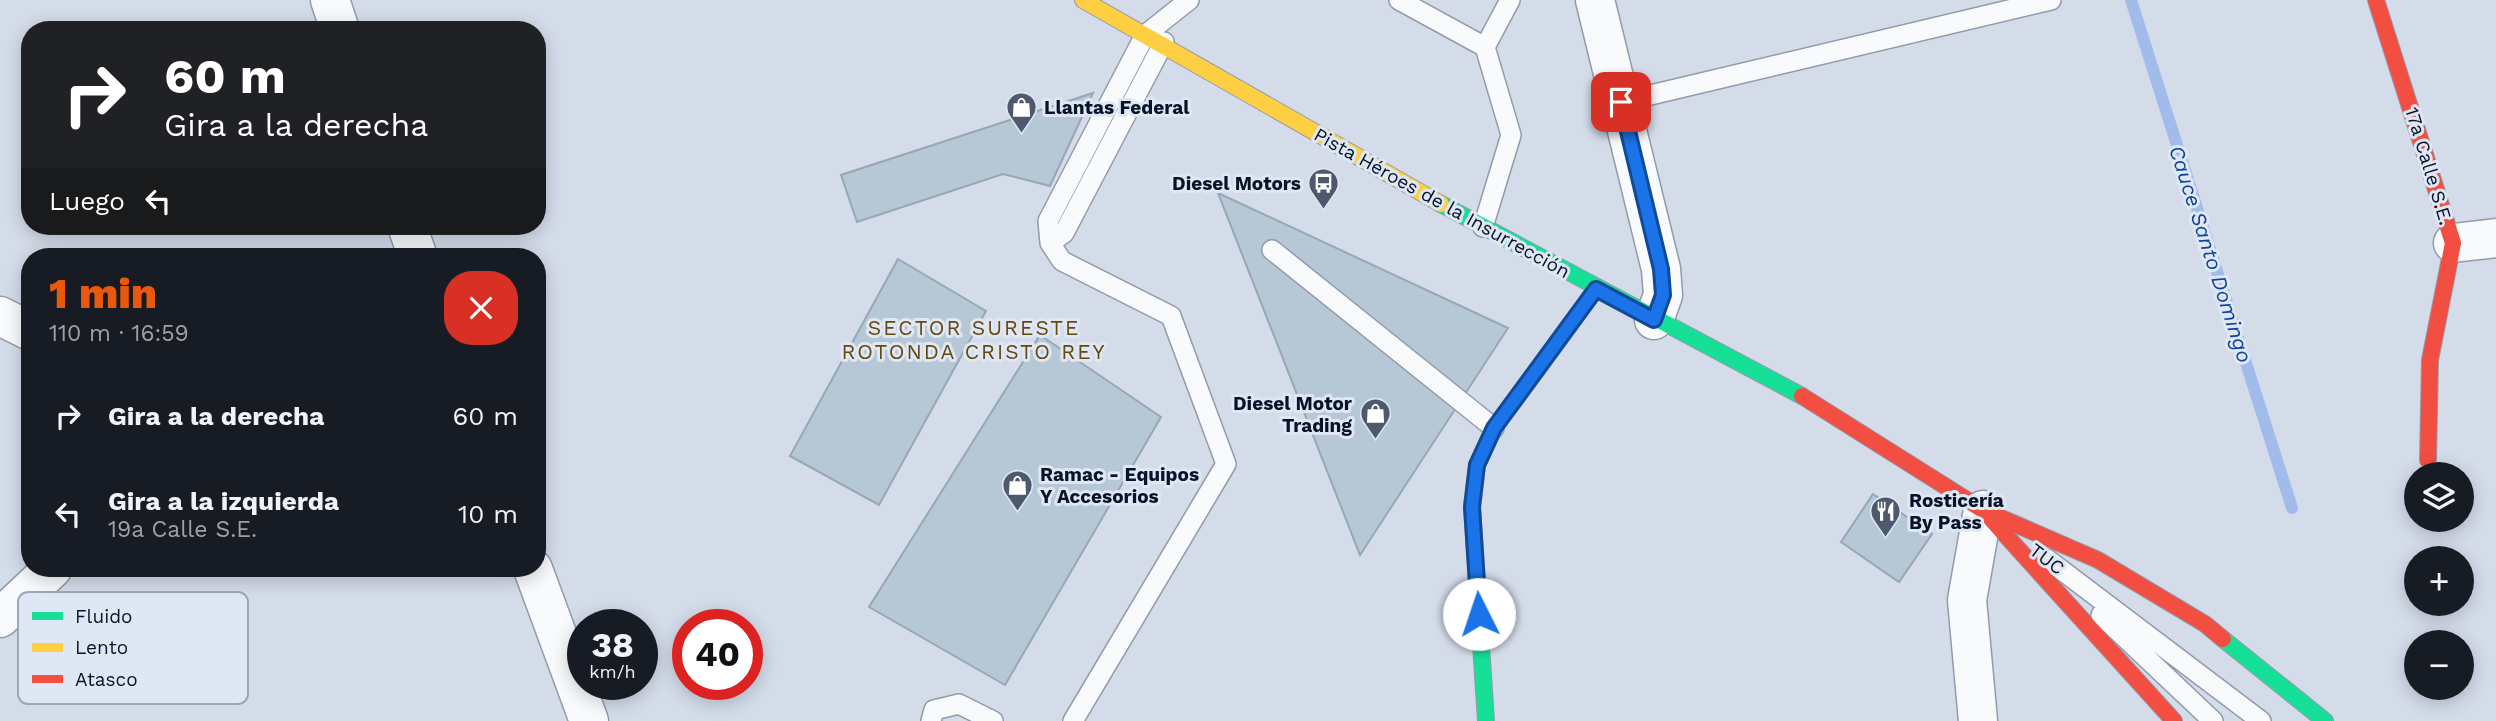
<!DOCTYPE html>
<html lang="es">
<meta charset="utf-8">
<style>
:root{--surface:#171b24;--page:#242831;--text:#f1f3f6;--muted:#9ea1a6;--accent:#ea580c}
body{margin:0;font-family:"Work Sans",sans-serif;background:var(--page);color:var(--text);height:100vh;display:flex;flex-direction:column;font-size:26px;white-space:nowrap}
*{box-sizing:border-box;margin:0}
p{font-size:23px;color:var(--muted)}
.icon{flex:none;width:38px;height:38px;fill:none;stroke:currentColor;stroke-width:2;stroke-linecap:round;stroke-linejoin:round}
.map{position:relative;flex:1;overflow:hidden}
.side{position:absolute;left:21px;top:248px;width:525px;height:329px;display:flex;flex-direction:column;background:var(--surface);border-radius:28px;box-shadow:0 4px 18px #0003}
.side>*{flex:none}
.hud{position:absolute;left:21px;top:21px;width:525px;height:214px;border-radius:28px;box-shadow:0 4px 18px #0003;background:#202124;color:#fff;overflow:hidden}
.fabs{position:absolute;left:2404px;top:462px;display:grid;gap:14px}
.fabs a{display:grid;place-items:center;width:70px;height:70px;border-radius:50%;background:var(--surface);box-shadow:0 4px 18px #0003;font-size:35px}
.speed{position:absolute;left:567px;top:609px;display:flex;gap:14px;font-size:35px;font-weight:700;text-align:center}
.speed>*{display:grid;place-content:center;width:91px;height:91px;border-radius:50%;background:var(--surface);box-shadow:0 4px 18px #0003;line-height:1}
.speed small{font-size:18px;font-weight:400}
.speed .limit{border:10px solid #d22;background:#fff;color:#111}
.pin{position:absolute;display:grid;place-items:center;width:60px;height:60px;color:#fff;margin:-30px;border-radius:14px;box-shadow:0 4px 10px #0006}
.me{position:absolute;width:77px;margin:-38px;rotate:356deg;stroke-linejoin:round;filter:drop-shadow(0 0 5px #0008)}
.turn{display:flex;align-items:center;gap:24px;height:147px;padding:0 28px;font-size:32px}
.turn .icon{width:91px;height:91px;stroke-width:2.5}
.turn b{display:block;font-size:49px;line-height:60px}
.then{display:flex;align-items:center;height:66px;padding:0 28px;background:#0003;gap:14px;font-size:26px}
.round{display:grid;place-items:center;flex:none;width:74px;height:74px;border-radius:28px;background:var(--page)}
.headline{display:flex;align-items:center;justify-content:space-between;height:119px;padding:0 28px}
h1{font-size:42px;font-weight:800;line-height:52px;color:var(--accent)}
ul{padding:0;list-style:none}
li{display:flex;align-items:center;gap:21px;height:98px;padding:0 28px}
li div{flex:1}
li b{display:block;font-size:26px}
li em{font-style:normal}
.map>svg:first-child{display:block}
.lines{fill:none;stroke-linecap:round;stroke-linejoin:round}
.stream{stroke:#a1bceb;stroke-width:12}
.building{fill:#b6c7d6;stroke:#97a7b6;stroke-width:2}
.lane-casing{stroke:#919bab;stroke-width:22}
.street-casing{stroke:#919bab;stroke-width:41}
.fast-casing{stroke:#919bab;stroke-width:18}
.slow-casing{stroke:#919bab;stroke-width:18}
.jam-casing{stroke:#919bab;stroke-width:18}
.lane{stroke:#f9fafc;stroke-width:19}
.street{stroke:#f9fafc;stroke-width:38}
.fast{stroke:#16e098;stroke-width:16}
.slow{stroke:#ffcf43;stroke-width:16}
.jam{stroke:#f24e42;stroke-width:16}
.route-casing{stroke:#114b97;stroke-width:18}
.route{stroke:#1a73e8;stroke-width:12}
.labels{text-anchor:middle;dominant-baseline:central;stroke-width:6;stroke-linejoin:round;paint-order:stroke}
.poi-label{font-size:19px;font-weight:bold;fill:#071329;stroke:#dfe7f4;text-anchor:start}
.street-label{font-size:19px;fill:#071329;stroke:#dfe7f4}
.water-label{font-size:21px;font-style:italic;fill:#0f439b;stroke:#dfe7f4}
.neighbourhood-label{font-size:21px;letter-spacing:2px;fill:#64480e;stroke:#dfe7f4}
.key{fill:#dfe7f4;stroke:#9ea7b7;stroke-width:2}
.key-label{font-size:19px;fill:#071329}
</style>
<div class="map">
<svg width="2496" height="721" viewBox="0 0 2496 721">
<rect width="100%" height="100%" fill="#d4dcea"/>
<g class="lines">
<path class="stream" d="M2131 0 2292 508"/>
</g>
<path class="building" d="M1093 93 1050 186 1003 174 857 222 841 175Z
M1218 193 1508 328 1360 555Z
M898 259 986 311 879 505 790 456Z
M1040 335 1161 417 1005 685 869 607Z
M1873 494 1932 534 1899 582 1841 542Z"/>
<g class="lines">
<defs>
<path id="lane" d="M1399 0 1485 47 1511 135 1483 227
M1485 47 1510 0
M1621 102 2051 0
M1050 243 1064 233 1164 42
M1272 250 1494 428
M2047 559 2261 721
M2101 615 2213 721
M931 721 934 710 959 704 993 721
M1073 721 1226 464 1171 316 1062 261 1050 243 1048 221 1145 35 1189 0"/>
<path id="street" d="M330 0 340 30
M1595 0 1661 269 1663 295 1654 320
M407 226 418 257
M2453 243 2496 238
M0 316 30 331
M533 569 589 721
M0 618 52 569
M1978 721 1967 600 1983 510"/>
<path id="fast" d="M1441 204 1802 396
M2223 639 2325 721
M1486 721 1472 507 1477 465 1494 428 1537 370"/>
<path id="slow" d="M1083 0 1441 204"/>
<path id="jam" d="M2376 0 2453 243 2430 360 2428 460
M1537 370 1596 289
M1802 396 1983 510 2098 560 2205 624 2223 639
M1991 519 2174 721"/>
</defs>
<use href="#lane" class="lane-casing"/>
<use href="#street" class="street-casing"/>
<use href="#fast" class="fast-casing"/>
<use href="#slow" class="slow-casing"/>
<use href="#jam" class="jam-casing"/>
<use href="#lane" class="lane"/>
<use href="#street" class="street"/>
<use href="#fast" class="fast"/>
<use href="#slow" class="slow"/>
<use href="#jam" class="jam"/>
</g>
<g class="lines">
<defs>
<path id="route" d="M1479 614 1472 507 1477 465 1494 428 1596 289 1654 320 1663 295 1661 269 1621 102"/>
</defs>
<use href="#route" class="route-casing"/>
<use href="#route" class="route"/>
</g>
<defs>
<symbol id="shop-pin" viewBox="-11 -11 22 30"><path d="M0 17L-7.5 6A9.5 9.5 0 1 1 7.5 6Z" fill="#4f596d" stroke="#dfe7f4"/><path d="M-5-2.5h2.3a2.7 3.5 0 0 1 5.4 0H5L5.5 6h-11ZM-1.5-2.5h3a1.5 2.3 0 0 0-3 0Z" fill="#fff"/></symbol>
<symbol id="bus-pin" viewBox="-11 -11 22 30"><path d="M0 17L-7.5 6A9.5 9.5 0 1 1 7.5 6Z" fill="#4f596d" stroke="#dfe7f4"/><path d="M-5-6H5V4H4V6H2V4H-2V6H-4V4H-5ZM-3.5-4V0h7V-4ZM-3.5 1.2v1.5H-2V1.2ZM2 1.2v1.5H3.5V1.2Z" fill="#fff"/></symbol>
<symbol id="restaurant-pin" viewBox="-11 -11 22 30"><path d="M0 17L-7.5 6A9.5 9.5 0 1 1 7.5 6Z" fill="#4f596d" stroke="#dfe7f4"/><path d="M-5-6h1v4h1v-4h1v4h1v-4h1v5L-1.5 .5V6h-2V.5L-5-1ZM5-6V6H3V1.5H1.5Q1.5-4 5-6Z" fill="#fff"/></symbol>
</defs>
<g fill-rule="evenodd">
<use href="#shop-pin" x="1004" y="90" width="35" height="47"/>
<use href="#bus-pin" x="1306" y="166" width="35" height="47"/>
<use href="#shop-pin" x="1358" y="396" width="35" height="47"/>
<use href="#shop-pin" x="1000" y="468" width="35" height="47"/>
<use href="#restaurant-pin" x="1868" y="494" width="35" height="47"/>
</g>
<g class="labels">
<g class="poi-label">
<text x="1044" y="107">Llantas Federal</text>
<text x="1301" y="183" text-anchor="end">Diesel Motors</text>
<text x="1352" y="403" text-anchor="end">Diesel Motor<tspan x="1352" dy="22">Trading</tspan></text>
<text x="1040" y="474">Ramac - Equipos<tspan x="1040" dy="22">Y Accesorios</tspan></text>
<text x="1909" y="500">Rosticería<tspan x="1909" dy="22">By Pass</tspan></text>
</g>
<g class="street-label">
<text transform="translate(2429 166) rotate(73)">17a Calle S.E.</text>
<text transform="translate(1442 203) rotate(29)">Pista Héroes de la Insurrección</text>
<text transform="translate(2047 559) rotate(37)">TUC</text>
</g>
<g class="water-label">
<text transform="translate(2211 254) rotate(72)">Cauce Santo Domingo</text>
</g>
<g class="neighbourhood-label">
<text x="974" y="327">SECTOR SURESTE<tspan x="974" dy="24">ROTONDA CRISTO REY</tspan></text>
</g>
</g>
<rect x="18" y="592" width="230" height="112" rx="10" class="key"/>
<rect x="32" y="612" width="31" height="8" fill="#16e098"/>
<rect x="32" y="643" width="31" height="9" fill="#ffcf43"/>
<rect x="32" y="675" width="31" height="8" fill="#f24e42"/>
<g class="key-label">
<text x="75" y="623">Fluido</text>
<text x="75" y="654">Lento</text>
<text x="75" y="686">Atasco</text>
</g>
</svg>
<div class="fabs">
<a><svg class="icon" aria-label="layers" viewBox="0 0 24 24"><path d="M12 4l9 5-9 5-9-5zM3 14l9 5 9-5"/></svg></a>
<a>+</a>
<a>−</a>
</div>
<div class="speed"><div>38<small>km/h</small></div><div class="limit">40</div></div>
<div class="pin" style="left:1621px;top:102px;background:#d93025"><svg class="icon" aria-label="arrive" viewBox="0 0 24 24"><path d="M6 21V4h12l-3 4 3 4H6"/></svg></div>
<svg class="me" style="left:1479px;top:614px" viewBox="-20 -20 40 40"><circle r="19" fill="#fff"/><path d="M0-13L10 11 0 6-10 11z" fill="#1a73e8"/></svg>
<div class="hud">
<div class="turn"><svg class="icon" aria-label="right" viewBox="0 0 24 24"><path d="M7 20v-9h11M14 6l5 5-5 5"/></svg><div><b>60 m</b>Gira a la derecha</div></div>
<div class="then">Luego<svg class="icon" aria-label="left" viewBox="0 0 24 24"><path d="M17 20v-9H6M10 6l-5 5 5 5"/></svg></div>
</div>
<section class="side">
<div class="headline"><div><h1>1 min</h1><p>110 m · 16:59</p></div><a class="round" style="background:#d93025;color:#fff"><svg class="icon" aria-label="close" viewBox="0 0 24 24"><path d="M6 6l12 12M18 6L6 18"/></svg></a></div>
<ul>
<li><svg class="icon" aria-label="right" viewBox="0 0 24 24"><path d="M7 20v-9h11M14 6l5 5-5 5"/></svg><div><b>Gira a la derecha</b></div><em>60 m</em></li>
<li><svg class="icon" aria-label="left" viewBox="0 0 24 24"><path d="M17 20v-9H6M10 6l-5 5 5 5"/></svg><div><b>Gira a la izquierda</b><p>19a Calle S.E.</p></div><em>10 m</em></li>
</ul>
</section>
</div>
